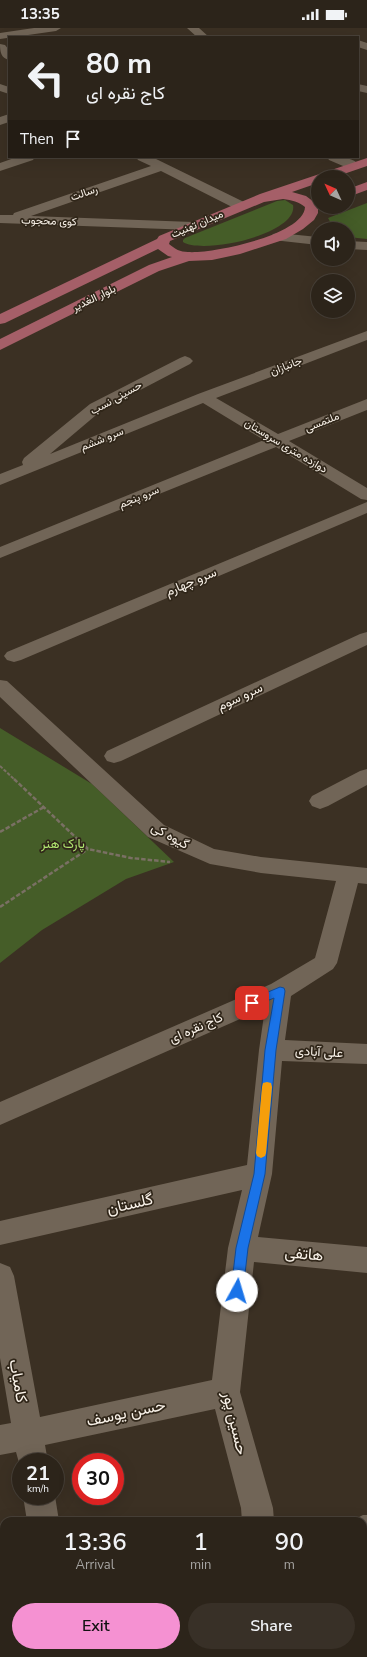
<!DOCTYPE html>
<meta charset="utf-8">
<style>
:root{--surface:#2c241a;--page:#383027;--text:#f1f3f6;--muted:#a6a4a2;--line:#484139;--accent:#f591d2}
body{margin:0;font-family:"Nunito Sans",Vazirmatn,sans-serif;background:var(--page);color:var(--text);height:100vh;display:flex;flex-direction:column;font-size:15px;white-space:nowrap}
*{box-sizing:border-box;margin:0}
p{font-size:13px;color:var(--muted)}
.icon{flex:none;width:22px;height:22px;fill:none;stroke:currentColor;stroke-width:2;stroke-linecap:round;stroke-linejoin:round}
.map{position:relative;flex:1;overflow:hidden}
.details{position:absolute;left:0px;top:1489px;width:367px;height:140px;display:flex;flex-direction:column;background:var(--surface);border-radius:12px 12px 0 0;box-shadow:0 4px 16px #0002,0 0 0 1px var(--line)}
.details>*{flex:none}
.hud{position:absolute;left:8px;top:8px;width:351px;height:122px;border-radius:0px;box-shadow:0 4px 16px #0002,0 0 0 1px var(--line);background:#2c241a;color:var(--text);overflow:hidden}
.needle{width:26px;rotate:314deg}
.buttons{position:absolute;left:311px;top:142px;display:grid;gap:8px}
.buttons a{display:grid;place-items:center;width:44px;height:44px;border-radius:50%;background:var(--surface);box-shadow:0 4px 16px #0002,0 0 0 1px var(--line);font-size:20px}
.speed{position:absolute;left:12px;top:1425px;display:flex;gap:8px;font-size:20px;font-weight:700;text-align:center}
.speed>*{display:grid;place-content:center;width:52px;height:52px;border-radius:50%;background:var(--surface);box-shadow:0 4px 16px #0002,0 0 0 1px var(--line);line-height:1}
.speed small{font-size:10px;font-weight:400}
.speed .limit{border:6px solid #d22;background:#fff;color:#111}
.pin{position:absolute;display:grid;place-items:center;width:34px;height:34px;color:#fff;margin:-17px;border-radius:8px;box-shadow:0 2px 6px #0006}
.me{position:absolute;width:44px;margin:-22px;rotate:6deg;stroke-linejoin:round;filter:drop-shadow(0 0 3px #0008)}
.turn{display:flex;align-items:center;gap:14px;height:84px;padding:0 12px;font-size:18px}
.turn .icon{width:52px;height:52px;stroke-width:2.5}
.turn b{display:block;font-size:28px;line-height:34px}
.then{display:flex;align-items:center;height:38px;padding:0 12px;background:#0003;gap:8px;font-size:15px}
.eta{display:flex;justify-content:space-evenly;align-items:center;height:68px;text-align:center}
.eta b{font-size:24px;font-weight:600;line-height:28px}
.button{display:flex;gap:8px;margin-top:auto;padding:8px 12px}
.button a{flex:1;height:46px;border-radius:24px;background:var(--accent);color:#111;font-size:16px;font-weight:600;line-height:46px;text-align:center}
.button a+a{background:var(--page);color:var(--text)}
.status{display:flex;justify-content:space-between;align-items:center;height:28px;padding:0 20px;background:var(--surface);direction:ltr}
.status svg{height:11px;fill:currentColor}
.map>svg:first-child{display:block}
.green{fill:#455d28}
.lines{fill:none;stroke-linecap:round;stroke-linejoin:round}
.path-far1{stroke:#7a7064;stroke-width:2;stroke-dasharray:3.5 1.5;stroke-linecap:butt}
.path{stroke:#7a7064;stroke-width:2.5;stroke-dasharray:4.5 2;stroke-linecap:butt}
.minor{fill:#716557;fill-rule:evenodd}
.major{fill:#a55f68;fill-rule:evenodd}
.route{fill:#1a73e8;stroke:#114b97}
.slow{fill:#f59e0b}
.labels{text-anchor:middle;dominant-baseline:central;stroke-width:3.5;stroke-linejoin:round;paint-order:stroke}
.far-street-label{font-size:11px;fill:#f9f2e9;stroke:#302619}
.street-label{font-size:13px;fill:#f9f2e9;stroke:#302619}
.park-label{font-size:13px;fill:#b0e570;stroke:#302619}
.near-street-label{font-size:16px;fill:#f9f2e9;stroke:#302619}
</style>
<div class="status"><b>13:35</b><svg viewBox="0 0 49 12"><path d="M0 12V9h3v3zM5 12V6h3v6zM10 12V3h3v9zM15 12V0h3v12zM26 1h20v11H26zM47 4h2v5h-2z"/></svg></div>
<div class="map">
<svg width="367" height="1629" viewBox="0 0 367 1629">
<rect width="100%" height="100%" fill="#3b3023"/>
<path class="green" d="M285 172 293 177C299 206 203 227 183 214V212L185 210 277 173Z
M367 175V211L348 209V201H334L328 190Z
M0 700 92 756 174 834 126 851 42 902 0 935Z"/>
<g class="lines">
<path class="path-far1" d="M0 738 15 752"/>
<path class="path" d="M14 751 88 821 131 830 170 834
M0 804 44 779
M0 879 88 821"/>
<path class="minor" d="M34 0H61L56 3 0 11V5Z
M187 0H199L209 9H197Z
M358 12 367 15V22L358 19Z
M0 16 5 17 9 22V32C1 30 0 24 0 16Z
M0 56 9 59V66L0 63Z
M358 56 367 58V65L358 63Z
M9 86V94L0 97V89Z
M17 129H35L33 132 0 143V135Z
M136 129H152L246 175 248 178 246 181H236L161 143 31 188 193 194 198 195 200 198 198 201 193 202 0 195V187H13L14 185 151 138 138 132Z
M327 129C337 129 353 128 360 138L358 141H350L329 132Z
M278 205 318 209V217L273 212 271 209 273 206Z
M348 213 367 214V222L348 221Z
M367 303V312L216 370 278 406 367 371V382L289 413 367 460V472L361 471 276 419 0 530V519L264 412 203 375 0 457V446L23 437 22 434 24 430 90 376 180 330 185 328 190 330 193 333 190 336 102 382 50 426 198 366Z
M367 474V485L21 632 14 634 7 632 4 628 7 624Z
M367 604V617L121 733 114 735 107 733 104 728 107 723 360 606Z
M0 652 7 653 164 797 214 821 261 829 367 840V856L358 855 337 935 333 941 291 968 285 1012 367 1016V1036L282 1033 272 1146 258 1209 367 1219V1245L254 1234 240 1364 273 1480 274 1493H242L241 1480 215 1381 45 1417 48 1434H21V1442L16 1424 0 1427V1397L11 1395 0 1330V1235L10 1239 14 1248 40 1389 212 1352 228 1220 242 1162 0 1217V1193L247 1137 259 1022 265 980 0 1097V1074L271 956 315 930 336 853 261 845 210 836 148 809 0 669Z
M367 741V757L328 778 320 781 312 778 309 773 312 768 360 743Z
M23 1468H55L59 1493H27Z
M363 1487H367V1519H363V1493H351Z
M49 1625H83L84 1629H50Z
M243 1625H277L275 1629H241Z"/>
<path class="major" d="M367 130V138L335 149H318V155L292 164 306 168 318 177V185L314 192 303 201 286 211 240 226 212 232 189 233 159 243 0 322V311L149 237 172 229 168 228 158 221 5 295 0 296V286L157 211 159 208 260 166ZM283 171C292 172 299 174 305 179 304 207 212 226 188 224 180 224 175 221 169 216L170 213 264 174Z
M367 154V162L348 169V161Z"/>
</g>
<path class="route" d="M280 959 284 960 285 963 276 1022 265 1146 248 1220 243 1263 241 1267 237 1268 233 1267 231 1263 236 1220 254 1146 265 1022 274 970 252 979 249 978 247 975 249 972Z"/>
<path class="slow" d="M267 1054 271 1055 272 1059 266 1125 265 1128 261 1130 257 1128 256 1125 262 1059 263 1055Z"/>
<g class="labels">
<g class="far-street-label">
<text transform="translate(84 165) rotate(-19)">رسالت</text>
<text transform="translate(49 193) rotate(2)">کوی محجوب</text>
<text transform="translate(197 196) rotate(-23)">میدان تهنیت</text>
<text transform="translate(94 270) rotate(-26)">بلوار الغدیر</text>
<text transform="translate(286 338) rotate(-21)">جانبازان</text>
<text transform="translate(116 370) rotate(-29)">حسینی نسب</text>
<text transform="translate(322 394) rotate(-22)">ملتمسی</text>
<text transform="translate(102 411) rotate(-22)">سرو ششم</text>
<text transform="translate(286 418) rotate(31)">دوازده متری سروستان</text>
<text transform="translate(139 469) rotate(-22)">سرو پنجم</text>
</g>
<g class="street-label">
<text transform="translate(191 554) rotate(-23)">سرو چهارم</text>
<text transform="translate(240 669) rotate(-25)">سرو سوم</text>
<text transform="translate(170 808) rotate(29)">گیوه کی</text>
<text transform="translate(196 1000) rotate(-24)">کاج نقره ای</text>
<text transform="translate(319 1024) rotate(3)">علی آبادی</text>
</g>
<g class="park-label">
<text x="63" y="816">پارک هنر</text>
</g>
<g class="near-street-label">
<text transform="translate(130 1176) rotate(-13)">گلستان</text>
<text transform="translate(304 1226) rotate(5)">هاتفی</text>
<text transform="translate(18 1353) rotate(80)">کامیاب</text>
<text transform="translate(126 1385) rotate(-12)">حسن یوسف</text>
<text transform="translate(235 1395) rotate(77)">حسین پور</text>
</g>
</g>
</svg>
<div class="buttons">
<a><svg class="needle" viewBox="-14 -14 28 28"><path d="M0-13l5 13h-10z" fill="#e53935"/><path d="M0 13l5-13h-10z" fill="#a6a4a2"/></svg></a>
<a><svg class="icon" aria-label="sound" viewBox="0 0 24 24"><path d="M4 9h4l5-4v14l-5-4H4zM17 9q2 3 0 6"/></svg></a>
<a><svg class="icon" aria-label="layers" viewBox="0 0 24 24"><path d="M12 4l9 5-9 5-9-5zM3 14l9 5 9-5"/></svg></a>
</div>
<div class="speed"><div>21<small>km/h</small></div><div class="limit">30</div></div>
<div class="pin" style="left:252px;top:975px;background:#d93025"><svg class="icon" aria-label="arrive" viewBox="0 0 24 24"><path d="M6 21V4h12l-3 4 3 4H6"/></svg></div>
<svg class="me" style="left:237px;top:1263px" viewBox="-20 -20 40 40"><circle r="19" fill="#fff"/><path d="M0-13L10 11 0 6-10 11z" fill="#1a73e8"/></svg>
<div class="hud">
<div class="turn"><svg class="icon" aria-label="left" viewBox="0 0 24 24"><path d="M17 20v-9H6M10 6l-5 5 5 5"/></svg><div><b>80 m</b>کاج نقره ای</div></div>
<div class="then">Then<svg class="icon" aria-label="arrive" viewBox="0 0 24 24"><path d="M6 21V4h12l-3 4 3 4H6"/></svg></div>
</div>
<section class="details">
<div class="eta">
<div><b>13:36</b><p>Arrival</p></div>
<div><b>1</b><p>min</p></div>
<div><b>90</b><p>m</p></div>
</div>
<div class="button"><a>Exit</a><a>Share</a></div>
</section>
</div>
